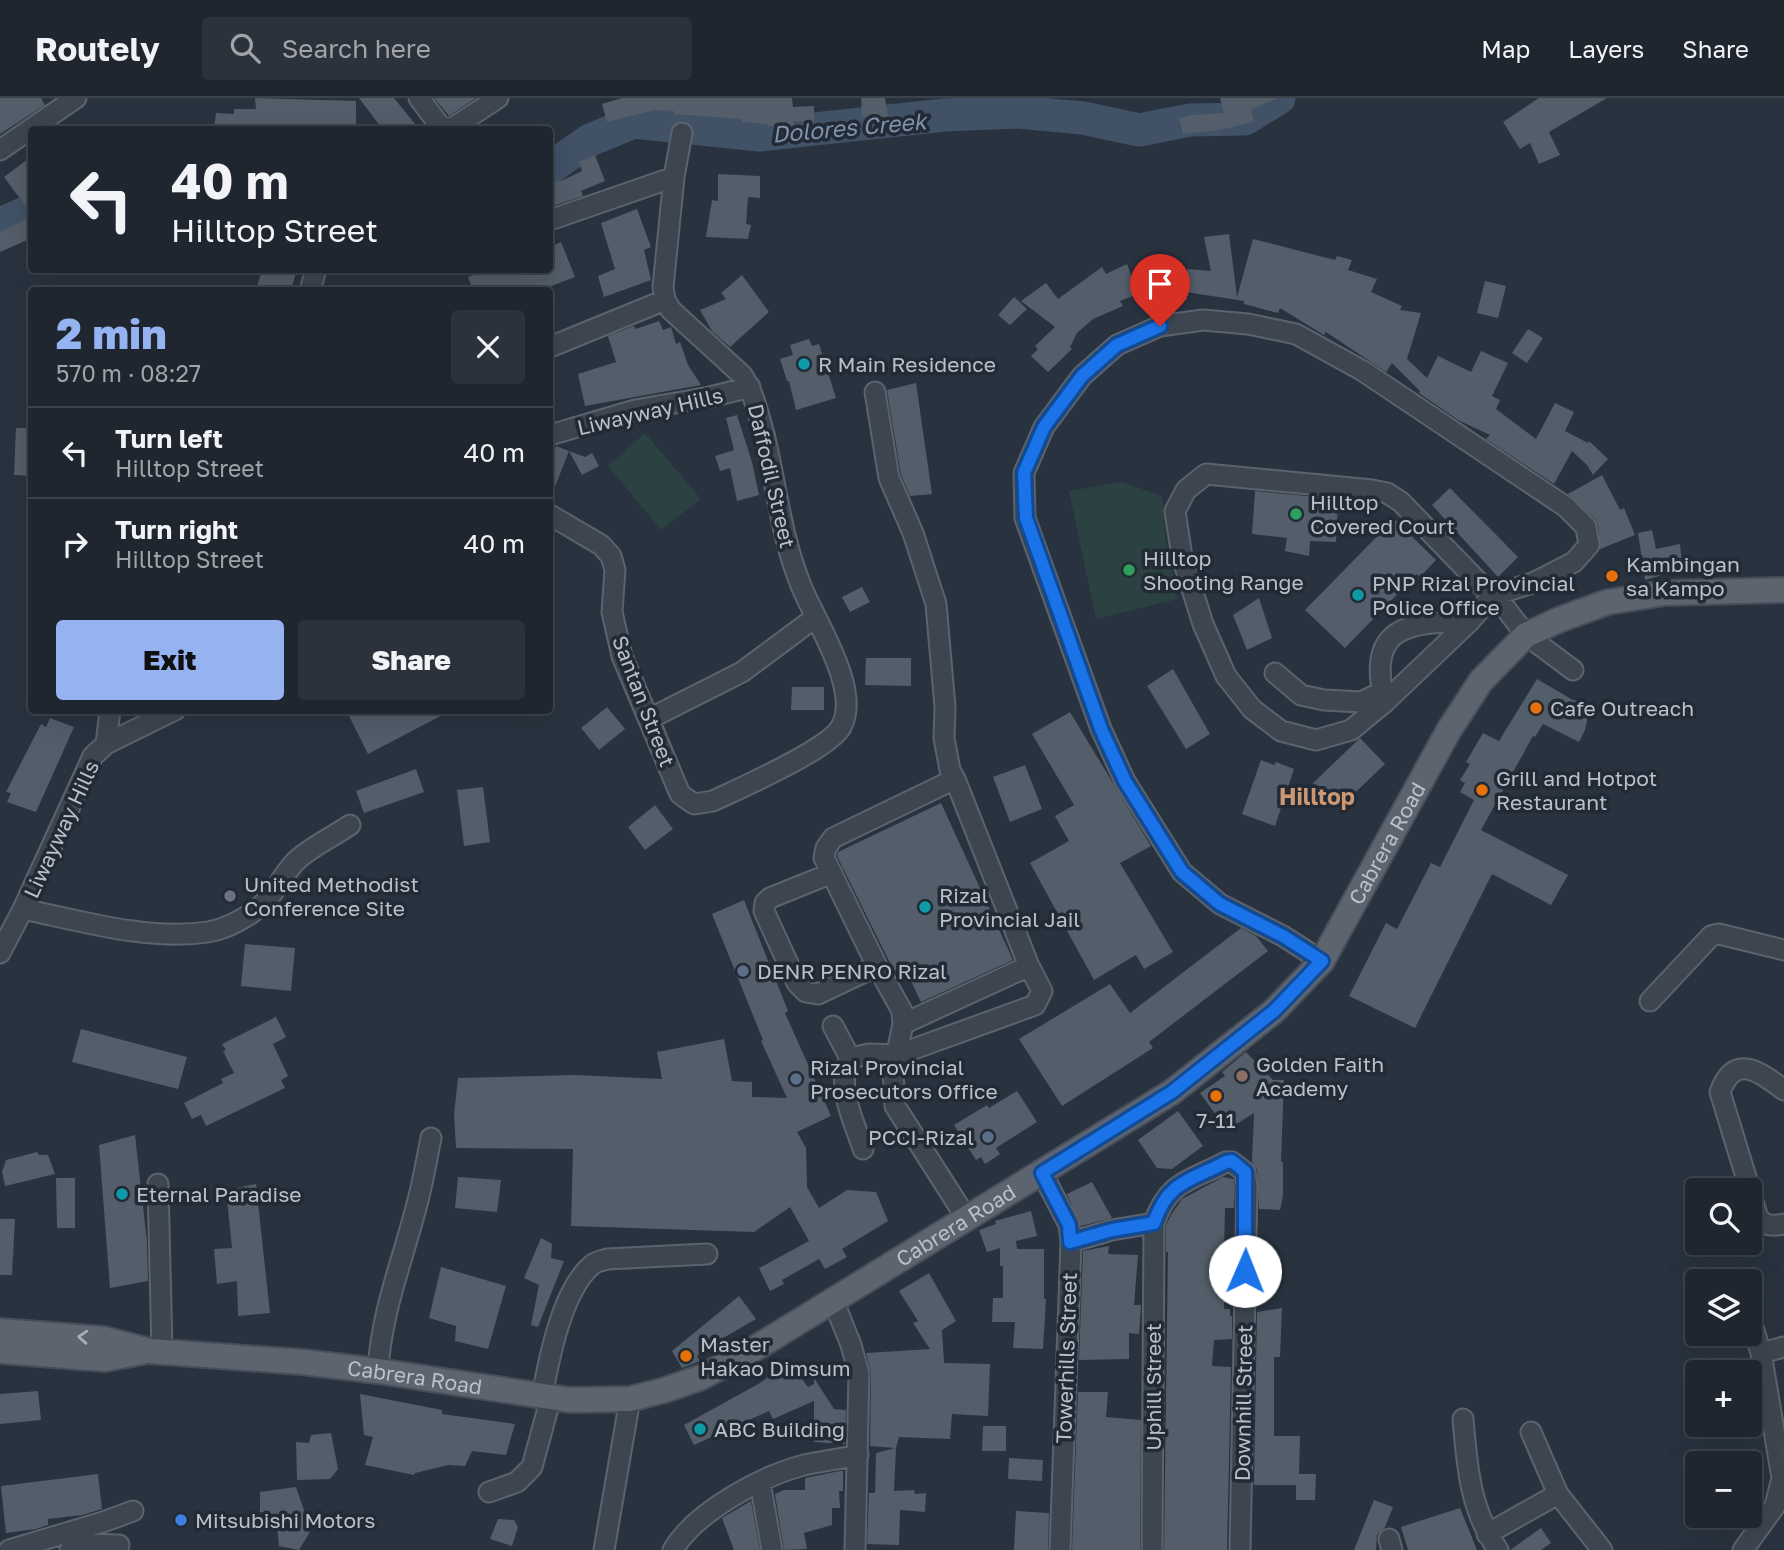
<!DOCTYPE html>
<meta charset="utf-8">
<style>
:root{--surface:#1f262f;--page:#2c323b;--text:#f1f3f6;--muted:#a1a5aa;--line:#3c434b;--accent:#95b2f1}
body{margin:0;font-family:"Golos Text",sans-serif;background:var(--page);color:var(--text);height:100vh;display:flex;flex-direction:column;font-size:26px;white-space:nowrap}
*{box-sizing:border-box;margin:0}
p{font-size:23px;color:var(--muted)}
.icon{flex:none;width:38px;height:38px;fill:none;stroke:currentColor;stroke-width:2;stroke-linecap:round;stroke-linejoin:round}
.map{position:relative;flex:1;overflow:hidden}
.details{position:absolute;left:28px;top:189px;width:525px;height:427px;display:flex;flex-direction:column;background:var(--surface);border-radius:7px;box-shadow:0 7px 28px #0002,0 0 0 2px var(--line)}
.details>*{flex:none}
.hud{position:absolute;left:28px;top:28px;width:525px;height:147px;border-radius:7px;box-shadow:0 7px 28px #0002,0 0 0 2px var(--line);background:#1f262f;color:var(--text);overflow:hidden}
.fabs{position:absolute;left:1685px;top:1080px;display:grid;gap:14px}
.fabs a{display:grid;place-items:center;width:77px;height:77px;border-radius:7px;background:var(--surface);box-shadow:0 7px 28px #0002,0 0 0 2px var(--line);font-size:35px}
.pin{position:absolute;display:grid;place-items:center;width:60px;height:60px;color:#fff;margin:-72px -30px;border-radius:50% 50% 50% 0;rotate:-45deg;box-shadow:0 0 7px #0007}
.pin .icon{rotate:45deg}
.me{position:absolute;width:77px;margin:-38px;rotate:1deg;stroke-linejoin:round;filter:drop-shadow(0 0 5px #0008)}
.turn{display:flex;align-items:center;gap:24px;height:147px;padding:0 28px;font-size:32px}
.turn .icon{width:91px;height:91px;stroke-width:2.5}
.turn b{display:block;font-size:49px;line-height:60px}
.round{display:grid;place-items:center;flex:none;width:74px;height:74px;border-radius:7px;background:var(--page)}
.headline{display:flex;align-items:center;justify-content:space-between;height:119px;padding:0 28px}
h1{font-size:42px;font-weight:800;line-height:52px;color:var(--accent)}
.primary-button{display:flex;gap:14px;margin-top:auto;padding:14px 28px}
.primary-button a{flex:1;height:80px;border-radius:7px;background:var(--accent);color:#111;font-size:28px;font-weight:800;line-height:80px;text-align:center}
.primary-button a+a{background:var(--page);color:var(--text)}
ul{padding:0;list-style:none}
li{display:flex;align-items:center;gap:21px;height:91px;padding:0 28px;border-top:2px solid var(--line)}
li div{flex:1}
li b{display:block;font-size:26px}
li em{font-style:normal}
header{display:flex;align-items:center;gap:42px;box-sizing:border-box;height:98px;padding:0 35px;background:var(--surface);border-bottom:2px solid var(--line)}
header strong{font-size:33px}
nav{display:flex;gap:38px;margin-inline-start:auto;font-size:24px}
.search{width:490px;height:63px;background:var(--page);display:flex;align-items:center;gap:18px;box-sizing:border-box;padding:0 24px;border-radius:7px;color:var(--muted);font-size:26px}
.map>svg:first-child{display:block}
.green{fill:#2c4142}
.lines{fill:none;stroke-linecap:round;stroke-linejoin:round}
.river{stroke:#415267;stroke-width:33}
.building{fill:#535e6a}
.minor-casing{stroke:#5b636d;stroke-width:23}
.major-casing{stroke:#474e59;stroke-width:28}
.minor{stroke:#3d4550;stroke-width:19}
.major{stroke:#5b646f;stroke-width:24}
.oneway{stroke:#a7aeb8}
.route-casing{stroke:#114b97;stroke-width:18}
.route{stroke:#1a73e8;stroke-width:12}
.culture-dot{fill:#0f9aa8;stroke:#222a35;stroke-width:2.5}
.leisure-dot{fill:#2e9e5b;stroke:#222a35;stroke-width:2.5}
.food-dot{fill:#e8710a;stroke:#222a35;stroke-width:2.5}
.worship-dot{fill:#6b7280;stroke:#222a35;stroke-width:2.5}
.service-dot{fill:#5c6f8a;stroke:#222a35;stroke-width:2.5}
.education-dot{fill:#8d6e63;stroke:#222a35;stroke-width:2.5}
.shop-dot{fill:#3f7fe0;stroke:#222a35;stroke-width:2.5}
.labels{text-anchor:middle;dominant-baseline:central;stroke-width:7;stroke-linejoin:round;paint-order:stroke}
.poi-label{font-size:21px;fill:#bac0ca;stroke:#222a35;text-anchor:start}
.street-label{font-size:21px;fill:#bac0ca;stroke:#222a35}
.water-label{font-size:23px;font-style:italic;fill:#7e92aa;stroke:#222a35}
.neighbourhood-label{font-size:23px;font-weight:bold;fill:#cc9773;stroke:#222a35}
</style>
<header>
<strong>Routely</strong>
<div class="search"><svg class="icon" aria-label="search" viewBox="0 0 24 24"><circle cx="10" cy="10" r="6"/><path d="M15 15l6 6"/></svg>Search here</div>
<nav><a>Map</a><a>Layers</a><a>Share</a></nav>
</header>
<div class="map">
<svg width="1784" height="1452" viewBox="0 0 1784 1452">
<rect width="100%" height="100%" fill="#29333f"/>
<path class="green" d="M645 335 701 401 661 432 608 368Z
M1122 384 1162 398 1166 443 1178 501 1096 521 1069 393Z"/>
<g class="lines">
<path class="river" d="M550 70 590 42 634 24 759 37 945 17 1016 14 1083 20 1139 32 1190 22 1245 21 1279 0
M0 126 32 112"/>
</g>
<path class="building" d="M0 0H41L45 7 0 36Z
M255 0 356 3V30H214L216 15 234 16V11H256Z
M359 0H394L420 32H383Z
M434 0H476L449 18Z
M622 0H792L793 9 814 8V24L793 23V28H767L768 26 742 24V21L674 16V13L655 12 607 24 602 6Z
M861 0H885L888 19H862Z
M1220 0H1277L1251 12 1254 24 1219 32 1183 36 1179 20 1192 17 1224 15Z
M1539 0H1607L1549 34 1560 57 1539 66 1530 45 1520 51 1503 24Z
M595 57 605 83 581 93 583 98 550 109V84L563 82 582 73 579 64Z
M32 58V117L4 79Z
M718 76 760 78V100L748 99 746 126 751 127 748 141 706 139 712 102 718 103Z
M637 111 651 149 644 152 651 182 604 199 598 178 615 171 601 125Z
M32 118V140L0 154V134Z
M1229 136 1237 199 1253 141 1335 162 1337 158 1352 162 1348 172 1377 181 1371 194 1402 208 1400 212 1421 215 1407 261 1427 280 1438 258 1471 274 1481 253 1508 265 1492 298 1500 302 1496 311 1536 341 1555 305 1574 314 1565 333 1588 345 1589 343 1608 361 1593 377 1587 367 1572 353 1554 386 1486 341 1490 337 1458 322 1419 295 1420 293 1392 265 1386 274 1326 234 1324 237 1280 210 1278 215 1244 206V203L1186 194 1187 202 1159 205 1155 182 1187 175V171L1211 173 1204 139Z
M561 144 575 179 541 192H473L468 179 488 172H550V149Z
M1127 166 1138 196 1120 203 1123 208 1093 221 1077 235 1070 249 1072 251 1048 274 1031 258 1038 251 1035 248 1055 229 1021 203 1046 185 1058 201 1102 169 1106 176Z
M262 172H283L296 175 291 192H256Z
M742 177 769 214 730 249 712 233 700 212 726 201 721 195Z
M1485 183 1506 188 1498 220 1477 215Z
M1014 199 1027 211 1010 227 998 217Z
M659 223 663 232 671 229 676 246 680 244 688 267 701 287 585 308 578 276 616 264 608 238 634 228 636 231Z
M1528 231 1543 240 1527 265 1512 255Z
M809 241 812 248 819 246 836 300 796 312 789 283H787L780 261 793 257 790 247Z
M916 285 932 396 910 398 901 377 887 292Z
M737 317 752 364 759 397 737 403 730 370 720 373 715 358 734 352 726 320Z
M16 330H32V378L14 377Z
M556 348 569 353 551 399 550 365Z
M569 353 585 359 592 355 599 368 582 377Z
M1602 377 1620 412 1624 410 1635 437 1600 451 1598 427 1595 421 1568 396Z
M1450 390 1518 459 1498 479 1432 407Z
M1255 393 1338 401 1336 444 1310 443 1309 458 1285 453 1287 440 1252 436Z
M1394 421 1436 462 1420 479 1417 476 1345 550 1305 512Z
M1652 432 1656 451 1680 446 1683 475H1670L1645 482 1638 435Z
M862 489 870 504 850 514 842 499Z
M1259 500 1272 540 1247 552 1233 517Z
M866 560H911V588L865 587Z
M1173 571 1210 636 1186 651 1147 588Z
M1537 581 1573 602 1591 604 1585 632 1579 644 1543 626 1535 639 1533 638 1481 732 1568 777 1551 807 1492 776 1415 930 1349 898 1386 825 1397 831 1431 765 1440 769 1474 702 1460 694 1465 685 1460 682 1470 666 1466 664 1483 635 1499 643Z
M792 589H824V612H791Z
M607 609 625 631 599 652 581 630Z
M346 612H452L368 656Z
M1070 614 1151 748 1120 765 1173 854 1144 871 1136 857 1094 882 1030 765 1069 743 1055 718 1074 707 1032 636Z
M50 620 74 629 36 714 7 704 11 695 6 694 41 626 46 629Z
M1360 640 1385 666 1338 711 1313 685Z
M1261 662 1274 667 1276 664 1294 671 1275 728 1242 716Z
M1025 667 1042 711 1010 724 993 679Z
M416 671 424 694 364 715 356 693Z
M483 689 490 744 464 748 457 692Z
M941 705 1013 862 921 904 904 869 894 873 837 758 838 754Z
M655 707 673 731 645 752 628 729Z
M744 802 788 913 785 915 831 1018 797 1034 806 1050 807 1089 819 1110 847 1092 876 1094 888 1123 842 1151 847 1159 825 1171 819 1161 782 1182 784 1186 770 1193 759 1170 809 1143 790 1109 754 1134 571 1128 573 1051 456 1050 454 1016 458 980 576 977 662 981 657 954 724 941 732 983 752 984V999L787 1000 761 943 763 942 712 816Z
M1241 830 1256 838 1268 853 1149 944 1153 950 1062 1008 1019 941 1110 886 1130 915Z
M245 846 295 850 291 893 241 888Z
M276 919 286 939 273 946 288 978 281 982 285 990 206 1028 201 1017 192 1021 184 1005 223 985 221 981 234 975 223 953 226 952 222 946Z
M81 931 187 959 178 991 72 964Z
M1246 954 1273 982H1284L1281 1064H1283V1098L1280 1112 1259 1111 1257 1072 1252 1064 1254 1015 1227 1032 1200 995 1225 978 1222 974Z
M1017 993 1037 1024 996 1050 1000 1056 985 1066 981 1059 976 1062 954 1027 987 1007 989 1010Z
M1178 1013 1203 1048 1172 1071 1157 1070 1138 1042Z
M135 1037 147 1144 148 1183 110 1190 99 1047Z
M37 1054 39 1057H48L55 1076 5 1088 2 1074 6 1062Z
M458 1079 501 1082 497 1114 455 1110Z
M1223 1079 1234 1081 1235 1090 1234 1110H1225L1224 1154H1226L1224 1211H1230V1218H1232V1241L1214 1242 1212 1268 1231 1269 1227 1452H1164L1168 1154H1166V1127L1171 1117 1182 1101Z
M56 1080H75V1130H57Z
M1092 1084 1112 1120 1081 1128 1067 1096Z
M256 1086 270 1215 238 1218 237 1183 217 1186 214 1151 232 1150 226 1092Z
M1031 1113 1037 1138 1016 1143 1017 1151H1044V1201H1046L1043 1251 1013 1250 1015 1224H992L993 1200H1003V1168H1000V1150L987 1154 979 1132 996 1126 995 1123Z
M0 1121H15L12 1177H0Z
M541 1140 552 1146 551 1160 564 1163 538 1229 531 1227 539 1187 524 1180Z
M1109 1148 1108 1156 1138 1157 1134 1207H1141L1139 1236 1129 1235V1261L1079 1262 1083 1153Z
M441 1169 506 1188 488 1251 455 1243 456 1228 429 1220Z
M929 1175 956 1223 942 1232 944 1265 990 1266 988 1318 952 1316 950 1341 899 1339 896 1350 894 1393 914 1392 915 1396 926 1395 925 1414 900 1412 899 1447 867 1446 869 1395H875L876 1355 895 1350 870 1348 871 1276 866 1255 930 1251 913 1225 918 1223 899 1193Z
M739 1198 756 1221 711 1247 697 1258 700 1263 682 1270 672 1253Z
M1282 1210 1280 1259H1274V1338H1300L1299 1376H1316L1315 1402H1296V1387H1254L1257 1214Z
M789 1264 808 1289 814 1286V1280L834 1311 846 1312 845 1346 814 1344V1303L773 1321 769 1313 694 1347 684 1327 760 1285Z
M38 1293 41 1322 0 1326V1296Z
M1078 1294H1108L1106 1319 1141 1322 1140 1452H1072Z
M360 1296 442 1312V1316L515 1326 506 1357 472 1353 465 1368 448 1367 415 1375 414 1377 365 1367 373 1339 364 1337Z
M983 1328H1006V1353H982Z
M331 1335 338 1371 330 1381 297 1382 296 1344 309 1345 311 1337Z
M1009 1360 1043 1362 1042 1383 1008 1381Z
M840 1373H843V1393H839L840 1410H832V1427L804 1435 807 1451 784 1452 775 1396 784 1392H805V1380Z
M98 1376 102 1411 83 1417 48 1421V1427L36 1431 6 1435 1 1388Z
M296 1389 311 1432 299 1452 279 1448 276 1417 260 1414V1394Z
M1374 1402 1393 1409 1385 1429 1377 1437 1376 1452H1354Z
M751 1403 760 1452H734L722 1420Z
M1460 1410 1477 1452H1408L1401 1429Z
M1016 1413 1049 1415 1048 1452H1014Z
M498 1421 514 1422 518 1429 512 1448 490 1441Z
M1541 1430 1551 1445 1541 1452H1510Z"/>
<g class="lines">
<defs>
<path id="minor" d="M419 0 440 28 451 31 498 0
M0 52 76 0
M550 122 674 79
M310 192 316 172
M550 249 665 202
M875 294 889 380 913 435 936 506 945 609 944 640 950 672 955 681
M550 337 635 312 710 299 750 289
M550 417 601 447 611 458 615 472 612 514 622 558 680 696 694 706 713 703C740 690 828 652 841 629 862 591 814 522 800 485 781 437 776 386 764 336 758 315 754 295 742 277L671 212 665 202 663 189 674 79 682 35
M1275 575 1301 597 1324 602 1361 604 1382 594
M1385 604C1365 529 1408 523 1469 524
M649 621 742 574 816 519
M106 646 110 612
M832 775 770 800 765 805 764 813 797 885 806 894 818 896 877 868
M23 811C81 823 149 843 208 834 226 831 242 822 256 812 274 799 281 778 296 763 309 750 334 738 350 727
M0 855 23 811 93 658 106 646 175 612
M1322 863 1283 838 1220 806 1182 774 1125 683 1101 631 1025 420 1024 375 1044 329 1082 278 1117 247 1160 228 1203 222 1248 226 1296 236 1363 273 1566 409 1586 429 1589 447 1574 464 1535 484 1492 498 1401 404 1387 395 1372 392 1206 376 1186 392 1175 413 1182 459 1203 526 1226 578 1252 611 1281 633 1316 642 1351 632 1385 604 1469 524 1492 498 1506 511 1526 537 1573 572
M1650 903 1711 838 1719 836 1784 852
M903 926 1029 868 955 681 833 740 826 750 824 760 877 868 902 913 903 926 893 974 895 1008 967 1121
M833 928 850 960
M863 1051C854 1023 835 987 850 960L869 956 897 957 1035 907 1042 893 1029 868
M1042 1075 1069 1127 1071 1144 1060 1452
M158 1086 162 1254
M1750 1092 1720 994C1735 954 1760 974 1784 992
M1750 1092C1757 1115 1755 1132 1784 1126
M1071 1144 1112 1132 1154 1125C1168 1083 1190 1083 1226 1064H1232L1245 1074 1247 1089 1240 1452
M833 1202 851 1247 859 1276 855 1452
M1761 1255 1784 1249
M378 1273C381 1212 405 1157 419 1098 424 1079 427 1059 431 1040
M542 1298C549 1261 562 1192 592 1167 596 1163 602 1163 607 1161L707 1156
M1463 1321C1467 1368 1470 1412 1498 1452
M1531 1334 1558 1396 1602 1452
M760 1384 772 1452
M489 1394 517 1384 532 1369 551 1299
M1487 1436 1558 1396
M1389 1441 1392 1452
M9 1452 103 1424 133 1413
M70 1452 81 1446 119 1447
M604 1452 630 1301
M673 1452C695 1414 762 1378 804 1367 822 1363 840 1361 858 1357
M1152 1452 1154 1125
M1743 1452 1775 1408 1782 1380 1761 1255 1750 1219"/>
<g id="major">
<path id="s1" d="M0 1233 104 1241 150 1253 302 1264 378 1273 570 1302 630 1301 665 1292 702 1279 759 1248 1172 994 1274 913 1322 863 1449 632 1481 583 1526 537 1561 521 1608 504 1665 495 1784 492"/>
<path d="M0 1253 105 1261 142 1254"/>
</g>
</defs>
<use href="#minor" class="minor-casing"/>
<use href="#major" class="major-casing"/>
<use href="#minor" class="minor"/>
<use href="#major" class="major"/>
</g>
<defs><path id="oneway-chevron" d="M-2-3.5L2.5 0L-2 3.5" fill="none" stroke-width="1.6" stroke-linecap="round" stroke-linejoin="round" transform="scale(1.75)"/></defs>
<use class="oneway" href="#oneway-chevron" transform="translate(83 1239) rotate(-176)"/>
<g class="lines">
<defs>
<path id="route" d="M1160 228 1117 247 1082 278 1044 329 1024 375 1026 420 1101 631 1125 683 1182 774 1220 806 1283 838 1322 863 1274 913 1172 994 1042 1075 1069 1127 1070 1144 1112 1132 1154 1125C1168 1083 1190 1083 1226 1064L1232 1063 1245 1074V1173"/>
</defs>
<use href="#route" class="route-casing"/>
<use href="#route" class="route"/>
</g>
<g class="culture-dot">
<circle cx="804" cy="266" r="7"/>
<circle cx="1358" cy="497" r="7"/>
<circle cx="925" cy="809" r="7"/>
<circle cx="122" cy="1096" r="7"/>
<circle cx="700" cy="1331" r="7"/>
</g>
<g class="leisure-dot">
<circle cx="1296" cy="416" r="7"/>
<circle cx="1129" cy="472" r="7"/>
</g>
<g class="food-dot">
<circle cx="1612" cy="478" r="7"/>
<circle cx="1536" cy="610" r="7"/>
<circle cx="1482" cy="692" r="7"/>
<circle cx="1216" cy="998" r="7"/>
<circle cx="686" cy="1258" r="7"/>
</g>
<circle class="worship-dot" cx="230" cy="798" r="7"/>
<g class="service-dot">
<circle cx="743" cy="873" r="7"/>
<circle cx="796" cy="981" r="7"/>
<circle cx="988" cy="1039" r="7"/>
</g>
<circle class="education-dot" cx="1242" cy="978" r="7"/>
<circle class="shop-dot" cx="181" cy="1422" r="7"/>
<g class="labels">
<g class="poi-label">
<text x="818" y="266">R Main Residence</text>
<text x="1310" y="404">Hilltop<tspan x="1310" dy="24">Covered Court</tspan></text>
<text x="1143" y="460">Hilltop<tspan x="1143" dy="24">Shooting Range</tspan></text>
<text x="1626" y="466">Kambingan<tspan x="1626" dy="24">sa Kampo</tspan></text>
<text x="1372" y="485">PNP Rizal Provincial<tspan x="1372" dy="24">Police Office</tspan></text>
<text x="1550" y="610">Cafe Outreach</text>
<text x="1496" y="680">Grill and Hotpot<tspan x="1496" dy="24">Restaurant</tspan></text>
<text x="244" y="786">United Methodist<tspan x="244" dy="24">Conference Site</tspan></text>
<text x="939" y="797">Rizal<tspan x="939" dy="24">Provincial Jail</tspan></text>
<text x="757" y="873">DENR PENRO Rizal</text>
<text x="1256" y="966">Golden Faith<tspan x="1256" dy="24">Academy</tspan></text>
<text x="810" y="969">Rizal Provincial<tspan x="810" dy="24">Prosecutors Office</tspan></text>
<text x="1216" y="1022" text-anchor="middle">7-11</text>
<text x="974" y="1039" text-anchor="end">PCCI-Rizal</text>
<text x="136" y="1096">Eternal Paradise</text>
<text x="700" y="1246">Master<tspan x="700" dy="24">Hakao Dimsum</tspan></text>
<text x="714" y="1331">ABC Building</text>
<text x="195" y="1422">Mitsubishi Motors</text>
</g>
<g class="street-label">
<text transform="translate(650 313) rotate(-13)">Liwayway Hills</text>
<text transform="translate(772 378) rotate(77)">Daffodil Street</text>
<text transform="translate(644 603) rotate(69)">Santan Street</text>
<text transform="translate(61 731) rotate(-65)">Liwayway Hills</text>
<text stroke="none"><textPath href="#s1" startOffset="1594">Cabrera Road</textPath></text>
<text stroke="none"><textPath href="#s1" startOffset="1006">Cabrera Road</textPath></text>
<text transform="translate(1066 1260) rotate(-88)">Towerhills Street</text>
<text stroke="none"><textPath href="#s1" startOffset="418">Cabrera Road</textPath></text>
<text transform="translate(1153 1289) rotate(-90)">Uphill Street</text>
<text transform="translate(1243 1305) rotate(-89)">Downhill Street</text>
</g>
<g class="water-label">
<text transform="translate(849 29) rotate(-5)">Dolores Creek</text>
</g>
<g class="neighbourhood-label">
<text x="1317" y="698">Hilltop</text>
</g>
</g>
</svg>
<div class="fabs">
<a><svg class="icon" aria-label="search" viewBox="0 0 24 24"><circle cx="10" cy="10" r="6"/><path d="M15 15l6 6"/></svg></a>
<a><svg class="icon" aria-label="layers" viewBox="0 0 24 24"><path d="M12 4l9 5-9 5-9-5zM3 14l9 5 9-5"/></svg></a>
<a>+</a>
<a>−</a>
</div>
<div class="pin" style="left:1160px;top:228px;background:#d93025"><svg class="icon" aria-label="arrive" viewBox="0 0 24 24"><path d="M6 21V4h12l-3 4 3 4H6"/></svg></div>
<svg class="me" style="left:1245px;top:1173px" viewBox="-20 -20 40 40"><circle r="19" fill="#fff"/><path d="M0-13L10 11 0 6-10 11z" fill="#1a73e8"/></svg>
<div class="hud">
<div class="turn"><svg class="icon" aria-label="left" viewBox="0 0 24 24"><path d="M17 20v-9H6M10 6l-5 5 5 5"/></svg><div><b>40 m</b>Hilltop Street</div></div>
</div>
<section class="details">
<div class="headline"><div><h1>2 min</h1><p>570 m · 08:27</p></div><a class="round"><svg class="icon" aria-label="close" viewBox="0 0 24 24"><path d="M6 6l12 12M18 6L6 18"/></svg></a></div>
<ul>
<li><svg class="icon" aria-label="left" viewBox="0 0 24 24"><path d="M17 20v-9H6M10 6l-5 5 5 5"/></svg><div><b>Turn left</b><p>Hilltop Street</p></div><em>40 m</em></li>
<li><svg class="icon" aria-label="right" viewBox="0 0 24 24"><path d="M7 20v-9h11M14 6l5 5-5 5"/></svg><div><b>Turn right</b><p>Hilltop Street</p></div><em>40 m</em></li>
</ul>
<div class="primary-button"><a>Exit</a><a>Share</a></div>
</section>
</div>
